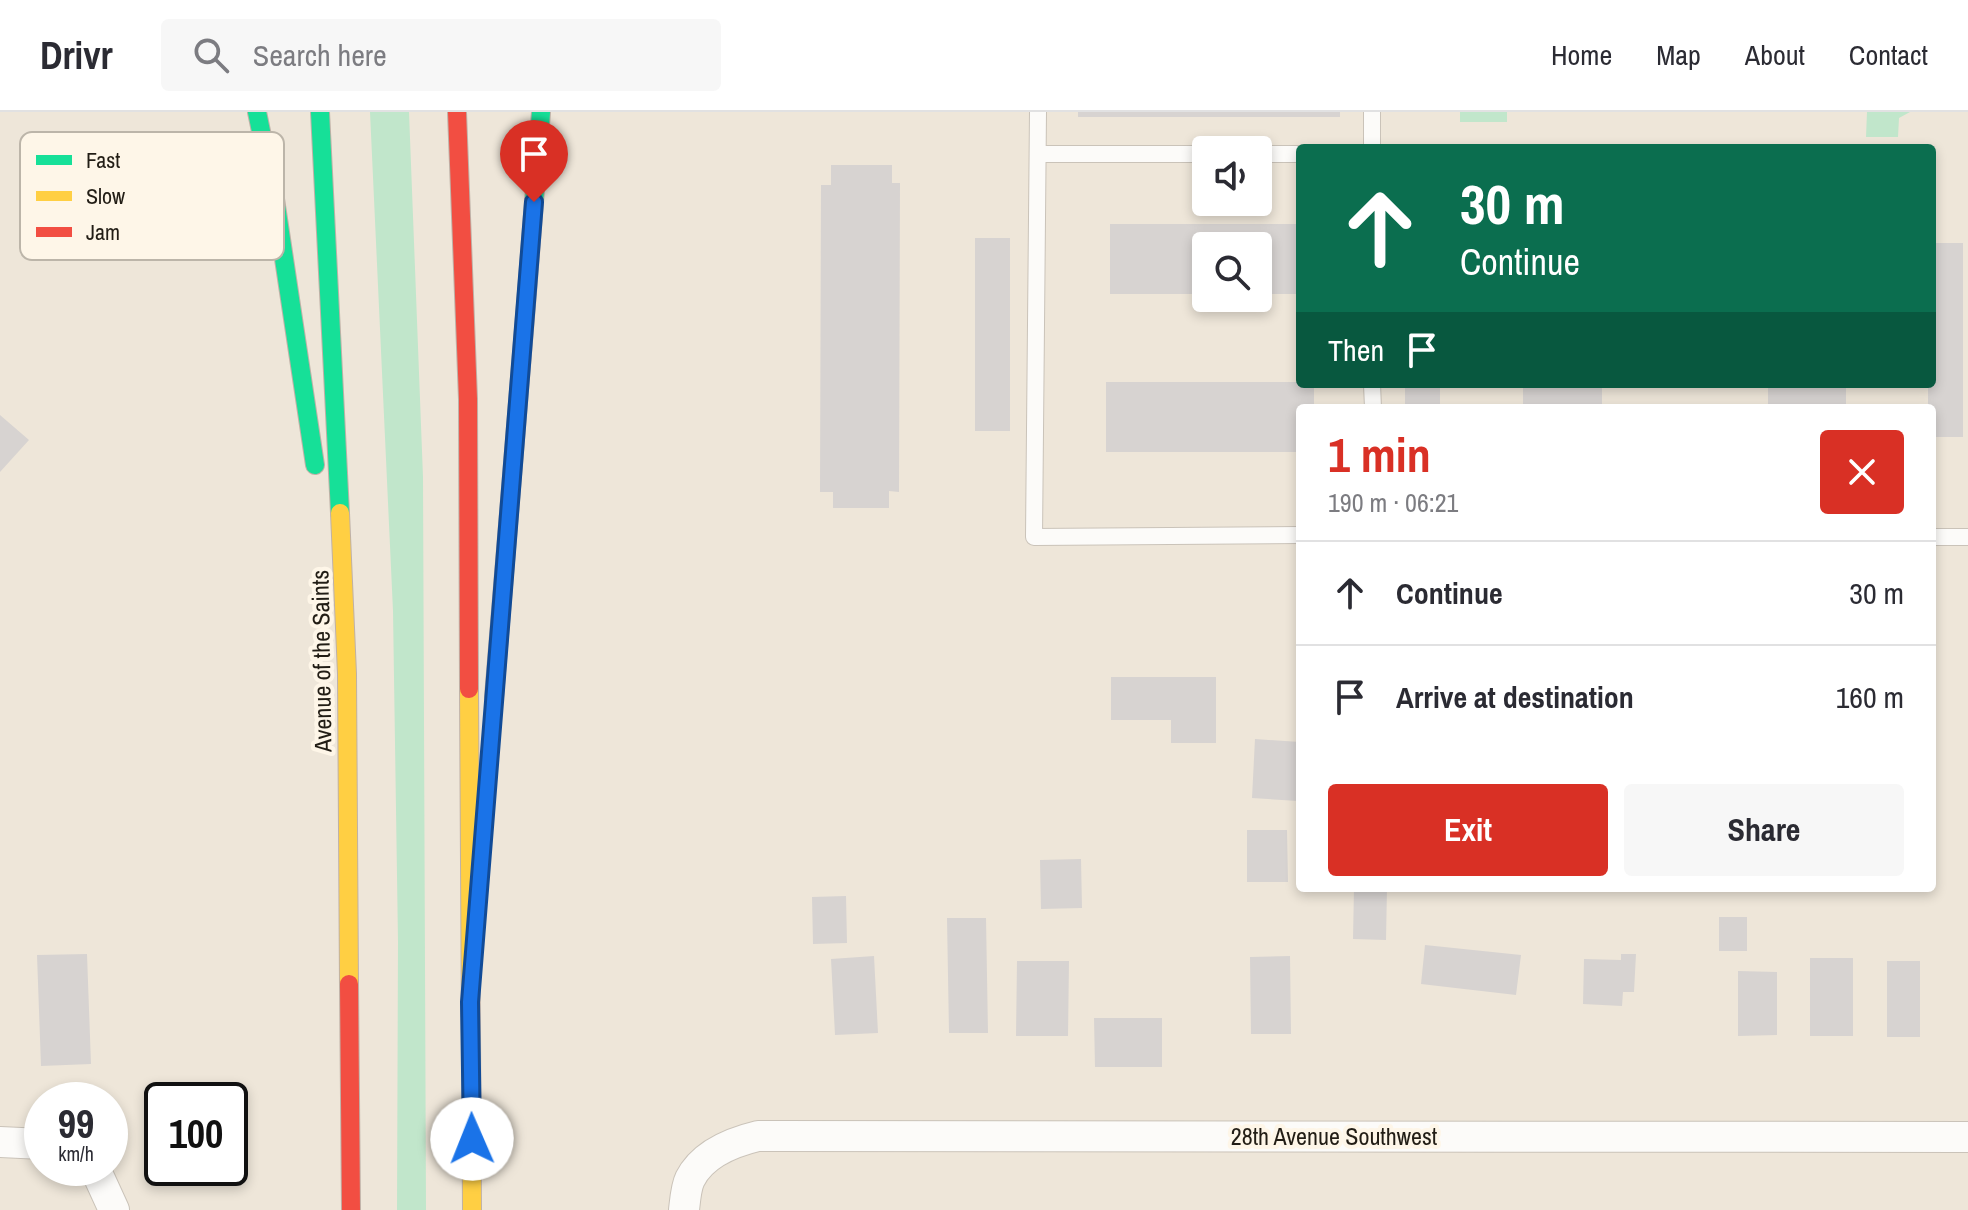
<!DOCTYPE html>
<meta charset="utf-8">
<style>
:root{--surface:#fff;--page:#f7f7f7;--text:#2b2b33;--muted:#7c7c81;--line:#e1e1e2;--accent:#d93025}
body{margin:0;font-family:"Archivo Narrow",sans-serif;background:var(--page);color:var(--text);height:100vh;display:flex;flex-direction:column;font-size:30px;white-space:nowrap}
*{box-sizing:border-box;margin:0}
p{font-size:26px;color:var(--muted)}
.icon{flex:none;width:44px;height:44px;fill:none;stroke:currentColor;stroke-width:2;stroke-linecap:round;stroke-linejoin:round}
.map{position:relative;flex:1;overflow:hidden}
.side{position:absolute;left:1296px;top:292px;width:640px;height:488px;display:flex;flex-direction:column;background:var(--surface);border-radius:8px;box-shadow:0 4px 12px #0003}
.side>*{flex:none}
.hud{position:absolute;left:1296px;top:32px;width:640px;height:244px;border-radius:8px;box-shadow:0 4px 12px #0003;background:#0b6e4f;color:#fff;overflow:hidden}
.tools{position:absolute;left:1192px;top:24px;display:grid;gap:16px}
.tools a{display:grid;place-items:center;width:80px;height:80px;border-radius:8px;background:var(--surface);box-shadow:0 4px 12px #0003;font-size:40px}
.speed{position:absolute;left:24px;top:970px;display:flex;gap:16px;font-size:40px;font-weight:700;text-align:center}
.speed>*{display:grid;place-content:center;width:104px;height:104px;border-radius:50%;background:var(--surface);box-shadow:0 4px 12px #0003;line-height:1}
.speed small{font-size:20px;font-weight:400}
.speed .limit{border:4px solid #111;border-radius:12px;background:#fff;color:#111}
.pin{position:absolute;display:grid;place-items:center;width:68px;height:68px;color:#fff;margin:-82px -34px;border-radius:50% 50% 50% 0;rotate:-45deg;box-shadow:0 0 8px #0007}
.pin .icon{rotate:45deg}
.me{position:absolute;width:88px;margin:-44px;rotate:359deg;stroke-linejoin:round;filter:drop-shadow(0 0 6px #0008)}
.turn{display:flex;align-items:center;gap:28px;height:168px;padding:0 32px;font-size:36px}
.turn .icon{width:104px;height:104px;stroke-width:2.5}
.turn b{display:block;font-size:56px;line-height:68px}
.then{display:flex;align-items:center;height:76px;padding:0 32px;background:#0003;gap:16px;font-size:30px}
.round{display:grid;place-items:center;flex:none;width:84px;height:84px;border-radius:8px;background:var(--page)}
.headline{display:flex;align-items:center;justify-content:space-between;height:136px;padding:0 32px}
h1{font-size:48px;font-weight:800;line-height:60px;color:var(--accent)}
.primary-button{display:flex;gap:16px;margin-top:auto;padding:16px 32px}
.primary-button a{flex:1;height:92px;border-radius:8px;background:var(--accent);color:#fff;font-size:32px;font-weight:800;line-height:92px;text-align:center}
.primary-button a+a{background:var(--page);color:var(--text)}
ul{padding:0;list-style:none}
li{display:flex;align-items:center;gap:24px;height:104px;padding:0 32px;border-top:2px solid var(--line)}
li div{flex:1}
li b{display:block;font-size:30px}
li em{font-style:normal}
header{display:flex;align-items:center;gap:48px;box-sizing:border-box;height:112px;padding:0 40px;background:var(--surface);border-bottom:2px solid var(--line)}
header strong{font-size:38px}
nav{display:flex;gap:44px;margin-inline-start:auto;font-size:28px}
.search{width:560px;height:72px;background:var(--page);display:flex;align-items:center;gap:20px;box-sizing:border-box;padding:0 28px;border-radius:8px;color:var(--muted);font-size:30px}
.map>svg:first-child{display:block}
.green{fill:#c1e6cb}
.building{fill:#d7d3d1}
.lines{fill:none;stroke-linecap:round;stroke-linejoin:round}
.lane-casing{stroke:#cac3b9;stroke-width:18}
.street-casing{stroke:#cac3b9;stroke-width:32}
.fast-casing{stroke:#bfb1a7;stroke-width:20}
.slow-casing{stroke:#bfb1a7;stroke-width:20}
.jam-casing{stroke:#bfb1a7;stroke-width:20}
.lane{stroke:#fcfbf9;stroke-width:16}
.street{stroke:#fcfbf9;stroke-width:30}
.fast{stroke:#16e098;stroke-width:18}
.slow{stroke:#ffcf43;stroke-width:18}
.jam{stroke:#f24e42;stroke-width:18}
.route-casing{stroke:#114b97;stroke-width:20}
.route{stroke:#1a73e8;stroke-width:14}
.labels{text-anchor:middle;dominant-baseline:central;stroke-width:8;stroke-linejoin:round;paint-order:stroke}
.street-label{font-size:24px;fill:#221d15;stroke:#fef6e8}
.key{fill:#fef6e8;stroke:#bcb5a9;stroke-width:2}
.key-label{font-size:22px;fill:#221d15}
</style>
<header>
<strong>Drivr</strong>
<div class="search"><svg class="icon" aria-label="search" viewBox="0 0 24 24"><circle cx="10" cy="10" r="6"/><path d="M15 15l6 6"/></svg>Search here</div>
<nav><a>Home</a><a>Map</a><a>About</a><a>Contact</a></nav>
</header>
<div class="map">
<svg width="1968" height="1098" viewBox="0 0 1968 1098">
<rect width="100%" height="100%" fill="#eee6d9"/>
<path class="green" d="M370 0H409L423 365 426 1098H397L398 829 393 499Z
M1460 0H1507V10H1460Z
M1867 0H1910L1899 6 1898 25H1866Z"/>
<path class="building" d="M1078 0H1340V5H1078Z
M831 53H892V71H900L899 380 889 379V396H833V380H820L821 73H831Z
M1110 112H1300V182H1258V134H1206V182H1110Z
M975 126H1010V319H975Z
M1932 131H1963V325H1932V296H1928V272H1932Z
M1106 270H1300L1314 272V296H1300V340H1106Z
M1405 272H1440V296H1405Z
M1523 272H1602V296H1523Z
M1768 272H1846V296H1768Z
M0 303 29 328 0 360Z
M1111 565H1216V631H1171V608H1111Z
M1255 627 1300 630 1298 689 1252 686Z
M1247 718H1287L1288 770H1247Z
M1081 747 1082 796 1041 797 1040 748Z
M1354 776H1387L1386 828 1353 827Z
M846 784 847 831 813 832 812 785Z
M1719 805H1747V839H1719Z
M947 806H986L988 921H949Z
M1425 833 1521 843 1516 883 1421 872Z
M87 842 91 952 41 954 37 843Z
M1621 842H1636L1634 880H1623L1622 894 1583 892 1584 847 1621 848Z
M874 844 878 921 835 923 831 847Z
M1290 844 1291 922H1251L1250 845Z
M1810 846H1853V924H1810Z
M1017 849H1069L1068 924H1016Z
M1887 849H1920V925H1887Z
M1738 859 1777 860V923L1738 924Z
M1094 906H1162V955H1095Z"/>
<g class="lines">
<defs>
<path id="lane" d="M1038 0 1034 425 1300 423
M1372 0V36
M1038 42H1206
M1258 42H1300
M1372 272 1373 296
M1932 425H1968"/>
<path id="street" d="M0 1030 42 1032
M90 1056 98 1063 114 1098
M684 1098C685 1089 686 1075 690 1067 703 1041 733 1030 758 1024L1968 1025"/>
<path id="fast" d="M257 0 275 87 315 353
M320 0 340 401
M527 180 541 0"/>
<path id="slow" d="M340 401 347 562 349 872
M469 577 472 1098
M494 585 527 180"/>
<path id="jam" d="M457 0 468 287 469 577
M349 872 351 1098"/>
</defs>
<use href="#lane" class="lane-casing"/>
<use href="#street" class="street-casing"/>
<use href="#fast" class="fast-casing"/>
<use href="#slow" class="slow-casing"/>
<use href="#jam" class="jam-casing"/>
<use href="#lane" class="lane"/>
<use href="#street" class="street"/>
<use href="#fast" class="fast"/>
<use href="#slow" class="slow"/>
<use href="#jam" class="jam"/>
</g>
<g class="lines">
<defs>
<path id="route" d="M472 1027 470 890 534 90"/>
</defs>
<use href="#route" class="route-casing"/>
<use href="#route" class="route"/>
</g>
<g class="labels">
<g class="street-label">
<text transform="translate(321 549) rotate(-91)">Avenue of the Saints</text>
<text x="1334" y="1024">28th Avenue Southwest</text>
</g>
</g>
<rect x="20" y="20" width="264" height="128" rx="12" class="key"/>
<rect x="36" y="43" width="36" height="10" fill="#16e098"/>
<rect x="36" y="79" width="36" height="10" fill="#ffcf43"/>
<rect x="36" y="115" width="36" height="10" fill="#f24e42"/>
<g class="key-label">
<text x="86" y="56">Fast</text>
<text x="86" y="92">Slow</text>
<text x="86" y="128">Jam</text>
</g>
</svg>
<div class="tools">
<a><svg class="icon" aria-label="sound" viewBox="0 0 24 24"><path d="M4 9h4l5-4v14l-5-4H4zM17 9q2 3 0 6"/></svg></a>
<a><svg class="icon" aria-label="search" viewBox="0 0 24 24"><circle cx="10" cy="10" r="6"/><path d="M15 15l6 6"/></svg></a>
</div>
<div class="speed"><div>99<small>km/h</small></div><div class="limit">100</div></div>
<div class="pin" style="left:534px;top:90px;background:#d93025"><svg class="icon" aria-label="arrive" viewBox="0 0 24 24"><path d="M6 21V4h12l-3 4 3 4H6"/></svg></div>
<svg class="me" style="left:472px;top:1027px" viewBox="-20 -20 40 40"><circle r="19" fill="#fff"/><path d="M0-13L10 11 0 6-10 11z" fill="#1a73e8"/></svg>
<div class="hud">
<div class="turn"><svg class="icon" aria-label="ahead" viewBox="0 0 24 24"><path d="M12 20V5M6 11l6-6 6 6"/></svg><div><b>30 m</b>Continue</div></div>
<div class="then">Then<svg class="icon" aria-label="arrive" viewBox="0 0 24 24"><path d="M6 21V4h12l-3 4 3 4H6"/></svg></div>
</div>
<section class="side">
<div class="headline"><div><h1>1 min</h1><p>190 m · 06:21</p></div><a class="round" style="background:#d93025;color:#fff"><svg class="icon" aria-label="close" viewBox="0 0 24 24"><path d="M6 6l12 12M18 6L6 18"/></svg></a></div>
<ul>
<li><svg class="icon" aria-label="ahead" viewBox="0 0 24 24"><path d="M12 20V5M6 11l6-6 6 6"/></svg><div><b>Continue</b></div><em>30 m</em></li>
<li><svg class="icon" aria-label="arrive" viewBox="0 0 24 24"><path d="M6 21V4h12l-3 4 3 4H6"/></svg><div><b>Arrive at destination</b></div><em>160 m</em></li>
</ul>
<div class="primary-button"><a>Exit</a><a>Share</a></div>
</section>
</div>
